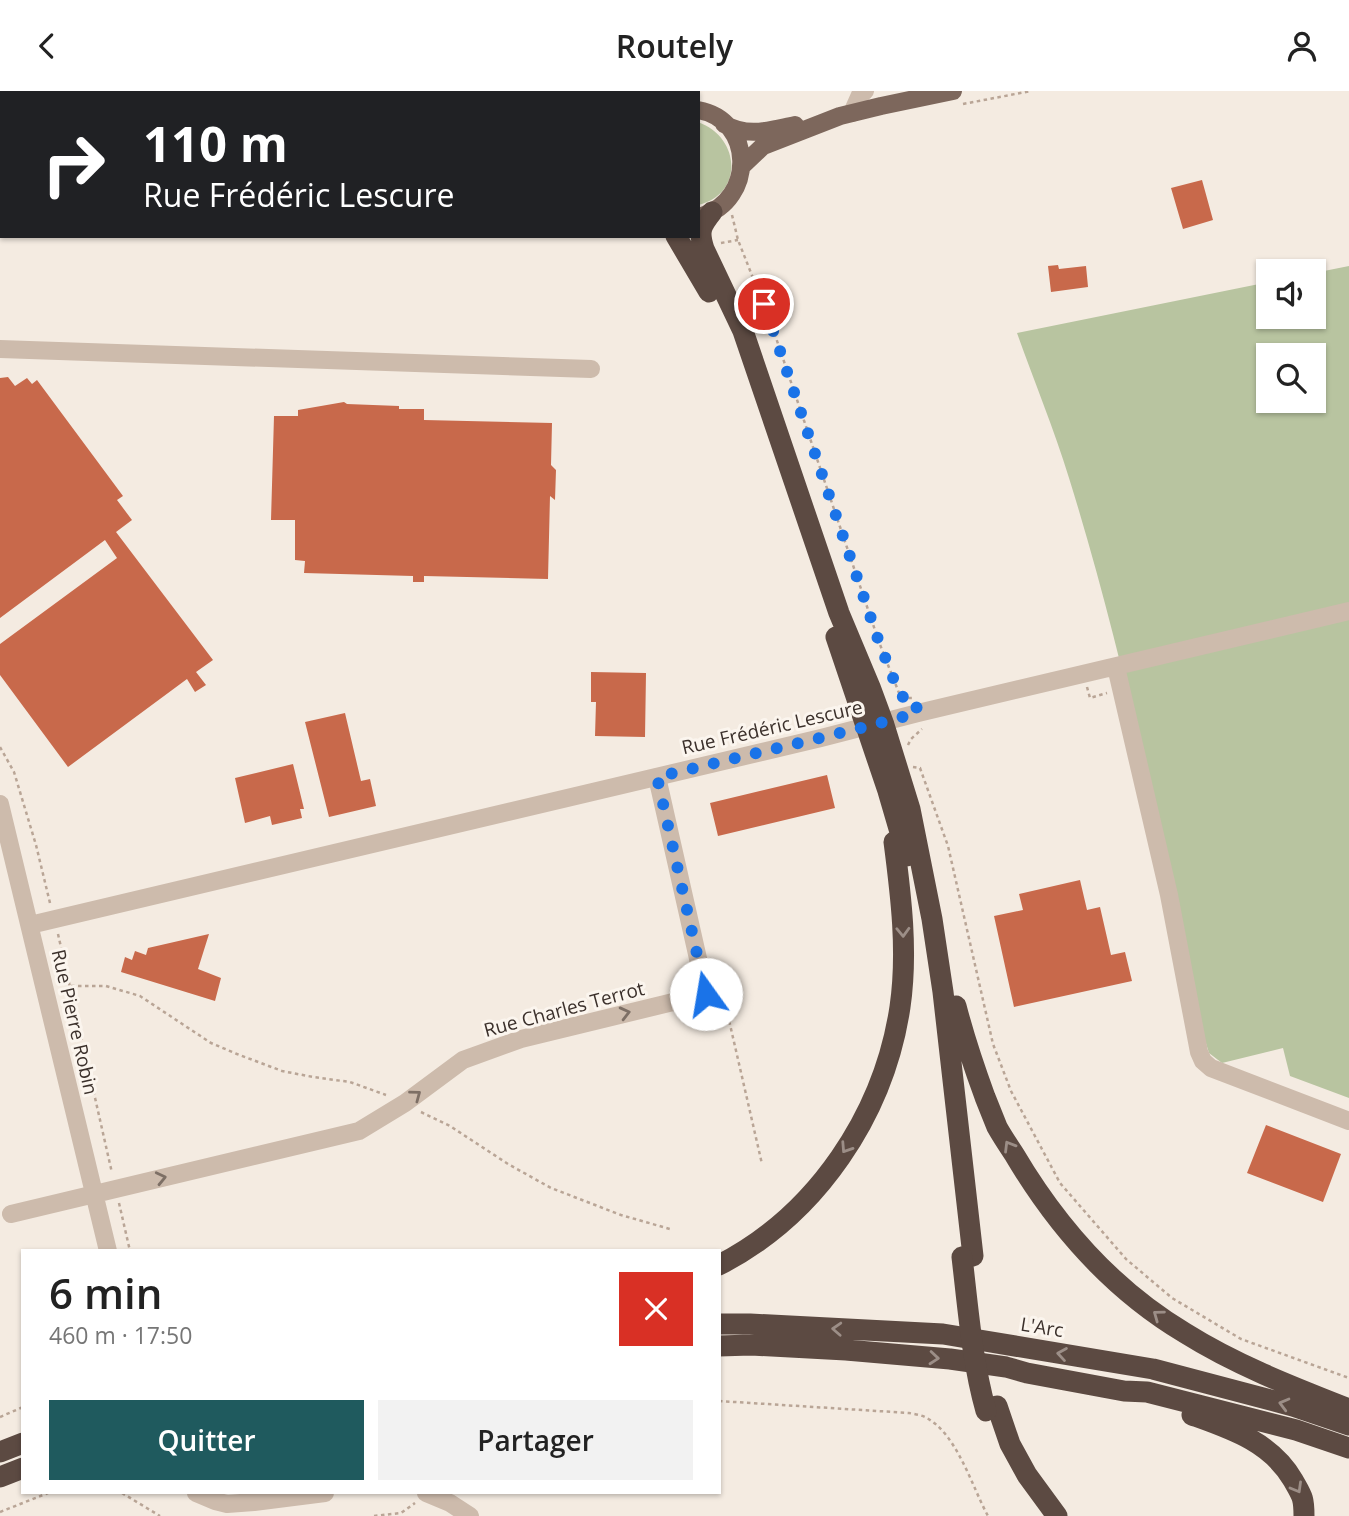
<!DOCTYPE html>
<html lang="fr">
<meta charset="utf-8">
<style>
:root{--surface:#fff;--page:#f2f2f2;--text:#222;--muted:#767676;--accent:#1f5a5e}
body{margin:0;font-family:"Open Sans",sans-serif;background:var(--page);color:var(--text);height:100vh;display:flex;flex-direction:column;font-size:26px;white-space:nowrap}
*{box-sizing:border-box;margin:0}
p{font-size:23px;color:var(--muted)}
.icon{flex:none;width:38px;height:38px;fill:none;stroke:currentColor;stroke-width:2;stroke-linecap:round;stroke-linejoin:round}
.map{position:relative;flex:1;overflow:hidden}
.drawer{position:absolute;left:21px;top:1158px;width:700px;height:245px;display:flex;flex-direction:column;background:var(--surface);border-radius:0px;box-shadow:0 2px 5px #0004}
.drawer>*{flex:none}
.banner{position:absolute;left:0px;top:0px;width:700px;height:147px;box-shadow:0 2px 5px #0004;background:#202124;color:#fff;overflow:hidden}
.fabs{position:absolute;left:1256px;top:168px;display:grid;gap:14px}
.fabs a{display:grid;place-items:center;width:70px;height:70px;border-radius:0px;background:var(--surface);box-shadow:0 2px 5px #0004;font-size:35px}
.pin{position:absolute;display:grid;place-items:center;width:60px;height:60px;color:#fff;margin:-30px;border:4px solid #fff;border-radius:50%;box-shadow:0 2px 7px #0007}
.me{position:absolute;width:77px;margin:-38px;rotate:347deg;stroke-linejoin:round;filter:drop-shadow(0 0 5px #0008)}
.turn{display:flex;align-items:center;gap:24px;height:147px;padding:0 28px;font-size:32px}
.turn .icon{width:91px;height:91px;stroke-width:2.5}
.turn b{display:block;font-size:49px;line-height:60px}
.round{display:grid;place-items:center;flex:none;width:74px;height:74px;border-radius:0px;background:var(--page)}
.headline{display:flex;align-items:center;justify-content:space-between;height:119px;padding:0 28px}
h1{font-size:42px;font-weight:600;line-height:52px}
.cta{display:flex;gap:14px;margin-top:auto;padding:14px 28px}
.cta a{flex:1;height:80px;border-radius:0px;background:var(--accent);color:#fff;font-size:28px;font-weight:600;line-height:80px;text-align:center}
.cta a+a{background:var(--page);color:var(--text)}
header{display:flex;justify-content:space-between;align-items:center;height:91px;padding:0 28px;background:var(--surface);font-size:32px;font-weight:600}
.map>svg:first-child{display:block}
.green{fill:#b8c4a0;fill-rule:evenodd}
.building{fill:#c8694b}
.lines{fill:none;stroke-linecap:round;stroke-linejoin:round}
.path{stroke:#b9a596;stroke-width:2.5;stroke-dasharray:3.5 3.5;stroke-linecap:butt}
.minor{stroke:#cdbbac;stroke-width:18}
.major{stroke:#7d675c;stroke-width:18}
.highway{stroke:#5c4a42;stroke-width:21}
.highway-bridge{stroke:#5c4a42;stroke-width:21}
.oneway{stroke:#9c8e87}
.oneway2{stroke:#7d6f65}
.route{stroke:#1a73e8;stroke-width:12;stroke-dasharray:0 21.6}
.labels{text-anchor:middle;dominant-baseline:central;stroke-width:6;stroke-linejoin:round;paint-order:stroke}
.street-label{font-size:19px;fill:#3b302b;stroke:#fbf5ee}
</style>
<header><svg class="icon" aria-label="back" viewBox="0 0 24 24"><path d="M15 5l-7 7 7 7"/></svg>Routely<svg class="icon" aria-label="person" viewBox="0 0 24 24"><circle cx="12" cy="8" r="4"/><path d="M4 21q1-7 8-7t8 7"/></svg></header>
<div class="map">
<svg width="1349" height="1425" viewBox="0 0 1349 1425">
<rect width="100%" height="100%" fill="#f4ebe1"/>
<path class="green" d="M698 31C742 47 743 104 698 114Z
M1349 175V1007L1290 985 1283 957 1222 972 1209 962 1204 946C1163 759 1126 570 1069 387 1054 338 1034 290 1017 242L1269 191V226H1314V182ZM1269 264H1314V310H1269Z"/>
<path class="building" d="M1202 89 1213 129 1183 138 1171 97Z
M1058 174 1059 178 1086 175 1088 196 1051 201 1048 175Z
M8 286 15 295 27 287 32 293 37 289 123 405 117 409 132 429 116 441 213 569 196 581 206 594 195 601 187 588 68 676 0 584V553L117 467 105 449 0 527V287Z
M344 311 347 313 399 315V318H424V329L552 332 551 374 556 379 555 409 550 405 548 488 424 485V491H413V485L304 482 305 470 295 469V429H271L274 325H298V319Z
M591 581 646 582 645 646 595 645 596 611H591Z
M345 622 361 690 370 688 376 715 329 726 305 631Z
M293 673 304 718H300L302 727 272 734 270 725 245 732 235 687Z
M827 684 835 717 718 745 710 712Z
M1080 789 1087 819 1100 816 1111 864 1125 861 1132 890 1014 916 994 825 1023 819 1019 803Z
M209 843 198 878 221 887 215 910 121 881 125 866 132 869 135 860 146 864 148 857Z
M1266 1034 1341 1063 1323 1111 1247 1082Z"/>
<g class="lines">
<path class="path" d="M963 13 1031 0
M732 124 738 149 772 235 879 551 899 602 904 607H912
M721 152 738 149
M1087 596 1090 607 1107 602
M908 654 911 648 922 638
M0 656 14 681 36 754 50 812
M913 676 920 677 948 755 993 953 1011 1000 1060 1092 1126 1168 1172 1207 1241 1248 1349 1287
M58 843 112 1082
M71 895H106L140 905 211 952 237 963 282 980 313 986 350 991 386 1004
M723 903 762 1073
M421 1021 450 1035 508 1073 551 1097 621 1124 670 1138
M119 1112 130 1160
M719 1310 909 1322C914 1323 921 1324 925 1326 957 1342 972 1396 988 1425
M0 1326 23 1316
M122 1402 160 1425
M0 1421 48 1402
M374 1425 401 1422 415 1412"/>
<path class="minor" d="M673 0 674 2
M852 22 860 4 865 0
M0 258 591 278
M1116 576 1169 804 1199 961 1203 970 1211 977 1349 1030
M0 713 108 1160
M30 834 821 647 918 622 1349 520
M11 1123 359 1040 405 1012 463 969 521 948 706 903 657 686
M196 1402 215 1410 227 1413 254 1411 325 1402
M426 1402 450 1412 470 1425"/>
<path class="major" d="M698 19C755 29 755 109 702 125
M724 33C748 47 770 39 795 34
M742 75 763 55 840 25 881 15 953 0
M0 104H2"/>
<path class="highway" d="M712 121C701 135 698 140 704 158L743 240 839 522 870 596 884 634 910 718 932 828 943 901 973 1165
M676 145 709 201
M836 546 888 700 907 765
M956 915C964 946 974 976 985 1006 989 1016 993 1026 997 1036 1002 1045 1008 1054 1014 1063 1056 1134 1113 1199 1185 1242 1236 1274 1293 1296 1349 1318
M719 1174C817 1124 884 1023 900 916 908 861 901 805 894 751
M719 1233H750L943 1243 1153 1278 1293 1315 1349 1334
M719 1255 751 1254 846 1259 950 1268 1006 1276 1027 1282 1124 1300 1147 1301 1296 1339 1349 1357
M997 1315 1010 1353 1027 1384 1057 1425
M1192 1324C1231 1338 1271 1351 1293 1389 1302 1405 1304 1406 1304 1425
M0 1361 23 1352
M0 1386 23 1377"/>
<path class="highway-bridge" d="M962 1166C968 1217 972 1270 986 1320"/>
</g>
<defs><path id="oneway-chevron" d="M-2-3.5L2.5 0L-2 3.5" fill="none" stroke-width="1.6" stroke-linecap="round" stroke-linejoin="round" transform="scale(1.75)"/></defs>
<g class="oneway">
<use href="#oneway-chevron" transform="translate(903 841) rotate(88)"/>
<use href="#oneway-chevron" transform="translate(1009 1055) rotate(-121)"/>
<use href="#oneway-chevron" transform="translate(846 1057) rotate(123)"/>
<use href="#oneway-chevron" transform="translate(1158 1224) rotate(-144)"/>
<use href="#oneway-chevron" transform="translate(837 1238) rotate(-177)"/>
<use href="#oneway-chevron" transform="translate(1062 1263) rotate(-171)"/>
<use href="#oneway-chevron" transform="translate(934 1267) rotate(5)"/>
<use href="#oneway-chevron" transform="translate(1284 1313) rotate(-165)"/>
<use href="#oneway-chevron" transform="translate(1297 1397) rotate(60)"/>
</g>
<g class="oneway2">
<use href="#oneway-chevron" transform="translate(625 922) rotate(-14)"/>
<use href="#oneway-chevron" transform="translate(416 1004) rotate(-37)"/>
<use href="#oneway-chevron" transform="translate(161 1087) rotate(-13)"/>
</g>
<g class="lines">
<path class="route" d="M706 903 657 686 861 637 918 622 914 607H904L899 602 879 551 764 213"/>
</g>
<g class="labels">
<g class="street-label">
<text transform="translate(772 636) rotate(-13)">Rue Frédéric Lescure</text>
<text transform="translate(564 918) rotate(-15)">Rue Charles Terrot</text>
<text transform="translate(75 931) rotate(77)">Rue Pierre Robin</text>
<text transform="translate(1042 1236) rotate(9)">L'Arc</text>
</g>
</g>
</svg>
<div class="fabs">
<a><svg class="icon" aria-label="sound" viewBox="0 0 24 24"><path d="M4 9h4l5-4v14l-5-4H4zM17 9q2 3 0 6"/></svg></a>
<a><svg class="icon" aria-label="search" viewBox="0 0 24 24"><circle cx="10" cy="10" r="6"/><path d="M15 15l6 6"/></svg></a>
</div>
<div class="pin" style="left:764px;top:213px;background:#d93025"><svg class="icon" aria-label="arrive" viewBox="0 0 24 24"><path d="M6 21V4h12l-3 4 3 4H6"/></svg></div>
<svg class="me" style="left:706px;top:903px" viewBox="-20 -20 40 40"><circle r="19" fill="#fff"/><path d="M0-13L10 11 0 6-10 11z" fill="#1a73e8"/></svg>
<div class="banner">
<div class="turn"><svg class="icon" aria-label="right" viewBox="0 0 24 24"><path d="M7 20v-9h11M14 6l5 5-5 5"/></svg><div><b>110 m</b>Rue Frédéric Lescure</div></div>
</div>
<section class="drawer">
<div class="headline"><div><h1>6 min</h1><p>460 m · 17:50</p></div><a class="round" style="background:#d93025;color:#fff"><svg class="icon" aria-label="close" viewBox="0 0 24 24"><path d="M6 6l12 12M18 6L6 18"/></svg></a></div>
<div class="cta"><a>Quitter</a><a>Partager</a></div>
</section>
</div>
